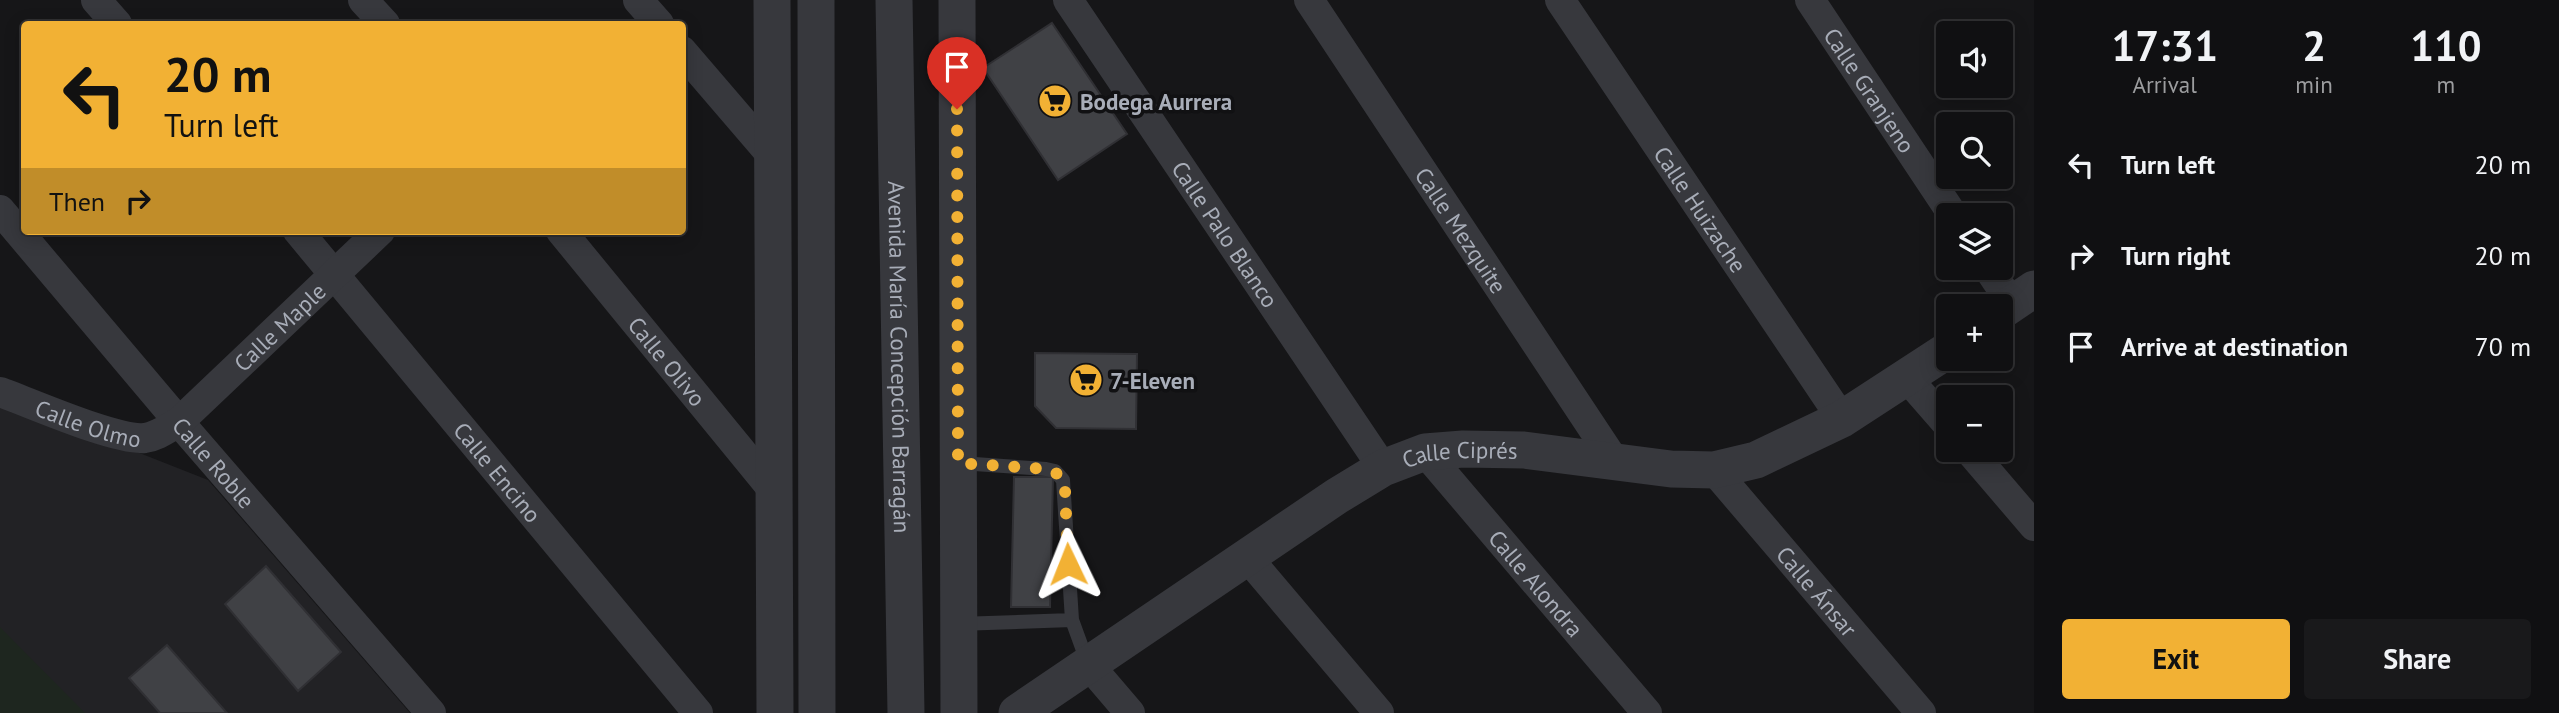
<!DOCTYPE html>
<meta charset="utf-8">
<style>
:root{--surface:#101012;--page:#19191b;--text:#f1f3f6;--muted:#9c9d9f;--line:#303032;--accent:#f2b134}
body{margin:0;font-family:"PT Sans",sans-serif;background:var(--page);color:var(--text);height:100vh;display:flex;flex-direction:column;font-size:26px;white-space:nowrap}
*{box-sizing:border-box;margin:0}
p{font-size:23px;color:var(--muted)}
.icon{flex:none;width:38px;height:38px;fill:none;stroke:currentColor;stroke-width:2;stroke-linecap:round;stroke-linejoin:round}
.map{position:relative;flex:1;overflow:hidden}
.panel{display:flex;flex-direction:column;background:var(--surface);width:525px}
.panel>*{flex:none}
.guide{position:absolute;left:21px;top:21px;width:665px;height:214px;border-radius:7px;box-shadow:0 4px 18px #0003,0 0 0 2px var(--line);background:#f2b134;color:#111;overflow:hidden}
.buttons{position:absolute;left:1936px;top:21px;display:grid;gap:14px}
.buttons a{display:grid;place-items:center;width:77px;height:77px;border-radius:7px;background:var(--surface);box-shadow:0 4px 18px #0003,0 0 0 2px var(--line);font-size:35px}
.pin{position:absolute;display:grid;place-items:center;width:60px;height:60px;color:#fff;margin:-72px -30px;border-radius:50% 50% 50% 0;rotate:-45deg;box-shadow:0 0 7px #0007}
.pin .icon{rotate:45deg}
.me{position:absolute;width:77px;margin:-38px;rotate:358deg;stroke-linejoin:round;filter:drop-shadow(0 0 5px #0008)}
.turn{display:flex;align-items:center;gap:24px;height:147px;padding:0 28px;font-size:32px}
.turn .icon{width:91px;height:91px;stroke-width:2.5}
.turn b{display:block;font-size:49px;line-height:60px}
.then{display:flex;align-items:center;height:66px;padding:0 28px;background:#0003;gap:14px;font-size:26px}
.eta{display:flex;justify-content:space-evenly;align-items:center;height:119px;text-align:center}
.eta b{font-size:42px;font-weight:600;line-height:49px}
.primary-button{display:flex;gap:14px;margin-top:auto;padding:14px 28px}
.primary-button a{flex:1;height:80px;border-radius:7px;background:var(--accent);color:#111;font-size:28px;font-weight:600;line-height:80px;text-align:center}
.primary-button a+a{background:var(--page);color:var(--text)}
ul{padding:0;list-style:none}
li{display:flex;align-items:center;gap:21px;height:91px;padding:0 28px}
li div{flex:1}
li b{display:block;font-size:26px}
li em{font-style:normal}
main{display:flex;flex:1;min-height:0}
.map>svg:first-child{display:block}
.built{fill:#222225}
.green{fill:#1e261f}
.building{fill:#404145;stroke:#303034;stroke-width:2}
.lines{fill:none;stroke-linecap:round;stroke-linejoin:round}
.service{stroke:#37383d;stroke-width:14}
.minor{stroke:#37383d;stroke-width:30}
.tertiary{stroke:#37383d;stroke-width:37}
.route{stroke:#f2b134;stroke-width:12;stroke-dasharray:0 21.6}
.labels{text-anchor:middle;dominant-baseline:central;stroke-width:7;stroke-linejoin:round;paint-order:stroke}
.street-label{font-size:23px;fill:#a8adb8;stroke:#111113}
.poi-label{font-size:23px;font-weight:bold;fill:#a8adb8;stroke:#111113;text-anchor:start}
</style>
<main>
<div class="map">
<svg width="2034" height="713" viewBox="0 0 2034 713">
<rect width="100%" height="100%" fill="#161618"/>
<path class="built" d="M0 398 208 480 410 713H0Z"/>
<path class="green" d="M0 627 85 713H0Z"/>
<path class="building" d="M1052 23 1127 134 1058 180 983 68Z
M1035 353 1137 354 1136 429 1056 428 1035 406Z
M1014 477H1053L1050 607H1011Z
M266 566 341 652 298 691 225 604Z
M167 645 227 713H160L129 678Z"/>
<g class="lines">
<path class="service" d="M960 463 1046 469 1055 471 1063 480 1072 620 1088 664
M958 624 1072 620"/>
<g class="minor">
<path d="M96 0 117 24"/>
<path d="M363 0 385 24"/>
<path d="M638 0 659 24"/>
<path id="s1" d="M1068 0 1383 468"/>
<path id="s2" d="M1309 0 1615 462"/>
<path id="s3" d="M1560 0 1842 419"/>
<path id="s4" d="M1810 0 1953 215"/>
<path d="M682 51 773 157"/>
<path id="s5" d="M0 210 179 422 431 713"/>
<path id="s6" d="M298 231 698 713"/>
<path id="s7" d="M561 231 773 490"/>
<path d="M1988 268 2012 304"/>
<path d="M1907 378 1948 425"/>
<path id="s8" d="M0 392C31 403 116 441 145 438 158 436 168 428 179 422L380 231"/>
<path d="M1969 450 2034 526"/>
<path id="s9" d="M1425 452 1647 713"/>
<path id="s10" d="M1714 470 1921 713"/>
<path d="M1247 557 1379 713"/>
<path d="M1089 665 1130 713"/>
</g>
<g class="tertiary">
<path d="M772 0 775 713"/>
<path d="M816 0 817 713"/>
<path id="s11" d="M894 0 906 713"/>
<path d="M957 0 959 713"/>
<path d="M2000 312 2034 289"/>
<path id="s12" d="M1017 713 1337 496 1383 468 1425 452 1463 449 1524 450 1671 469 1714 470 1756 460 1842 419 1948 350"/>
</g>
</g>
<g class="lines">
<path class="route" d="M957 109 958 463 1046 469 1060 475 1065 489 1068 564"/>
</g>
<defs>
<symbol id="supermarket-disc" viewBox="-11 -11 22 22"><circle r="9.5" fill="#f2b134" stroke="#111113"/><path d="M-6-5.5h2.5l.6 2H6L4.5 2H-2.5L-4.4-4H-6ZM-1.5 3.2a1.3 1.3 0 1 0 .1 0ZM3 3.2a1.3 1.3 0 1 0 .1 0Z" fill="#111"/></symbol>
</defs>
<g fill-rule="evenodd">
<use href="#supermarket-disc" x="1036" y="82" width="38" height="38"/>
<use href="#supermarket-disc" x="1067" y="361" width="38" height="38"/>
</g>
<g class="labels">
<g class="street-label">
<text stroke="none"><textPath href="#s4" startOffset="108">Calle Granjeno</textPath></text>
<text stroke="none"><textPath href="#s3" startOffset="252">Calle Huizache</textPath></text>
<text stroke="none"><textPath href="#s2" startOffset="276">Calle Mezquite</textPath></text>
<text stroke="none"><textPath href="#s1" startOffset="282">Calle Palo Blanco</textPath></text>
<text stroke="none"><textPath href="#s8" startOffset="329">Calle Maple</textPath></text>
<text stroke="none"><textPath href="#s11" startOffset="357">Avenida María Concepción Barragán</textPath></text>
<text stroke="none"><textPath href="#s7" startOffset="168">Calle Olivo</textPath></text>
<text stroke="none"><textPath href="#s8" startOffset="94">Calle Olmo</textPath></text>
<text stroke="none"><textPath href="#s12" startOffset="520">Calle Ciprés</textPath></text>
<text stroke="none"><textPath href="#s5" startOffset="331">Calle Roble</textPath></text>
<text stroke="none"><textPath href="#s6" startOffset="313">Calle Encino</textPath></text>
<text stroke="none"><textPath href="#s9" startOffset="172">Calle Alondra</textPath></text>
<text stroke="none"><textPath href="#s10" startOffset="159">Calle Ánsar</textPath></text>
</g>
<g class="poi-label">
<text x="1080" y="101">Bodega Aurrera</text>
<text x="1110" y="380">7-Eleven</text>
</g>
</g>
</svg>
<div class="buttons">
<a><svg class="icon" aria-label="sound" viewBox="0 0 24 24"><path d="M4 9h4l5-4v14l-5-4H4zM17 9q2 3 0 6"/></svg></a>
<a><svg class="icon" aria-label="search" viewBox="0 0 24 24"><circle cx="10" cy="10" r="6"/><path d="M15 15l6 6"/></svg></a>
<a><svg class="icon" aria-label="layers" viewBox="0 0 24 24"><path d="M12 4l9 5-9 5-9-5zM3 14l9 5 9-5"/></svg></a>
<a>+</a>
<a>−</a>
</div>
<div class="pin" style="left:957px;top:109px;background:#d93025"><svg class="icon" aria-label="arrive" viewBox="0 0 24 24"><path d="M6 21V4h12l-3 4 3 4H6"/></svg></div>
<svg class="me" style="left:1068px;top:564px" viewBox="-20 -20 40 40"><path d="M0-17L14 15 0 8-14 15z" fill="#f2b134" stroke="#fff" stroke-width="4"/></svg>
<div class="guide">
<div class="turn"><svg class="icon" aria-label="left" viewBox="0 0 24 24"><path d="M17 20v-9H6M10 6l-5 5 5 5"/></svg><div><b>20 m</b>Turn left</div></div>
<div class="then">Then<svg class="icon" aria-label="right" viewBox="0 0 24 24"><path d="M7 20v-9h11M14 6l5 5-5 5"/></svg></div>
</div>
</div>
<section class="panel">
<div class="eta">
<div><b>17:31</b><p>Arrival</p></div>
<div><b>2</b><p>min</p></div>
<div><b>110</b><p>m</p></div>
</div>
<ul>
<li><svg class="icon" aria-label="left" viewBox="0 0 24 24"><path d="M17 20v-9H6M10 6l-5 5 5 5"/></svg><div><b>Turn left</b></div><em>20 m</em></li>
<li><svg class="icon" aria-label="right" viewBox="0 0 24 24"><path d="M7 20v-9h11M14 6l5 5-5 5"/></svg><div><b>Turn right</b></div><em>20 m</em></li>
<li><svg class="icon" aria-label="arrive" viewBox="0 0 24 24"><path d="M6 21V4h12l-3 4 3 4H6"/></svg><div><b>Arrive at destination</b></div><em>70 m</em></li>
</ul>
<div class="primary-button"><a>Exit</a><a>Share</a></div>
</section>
</main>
